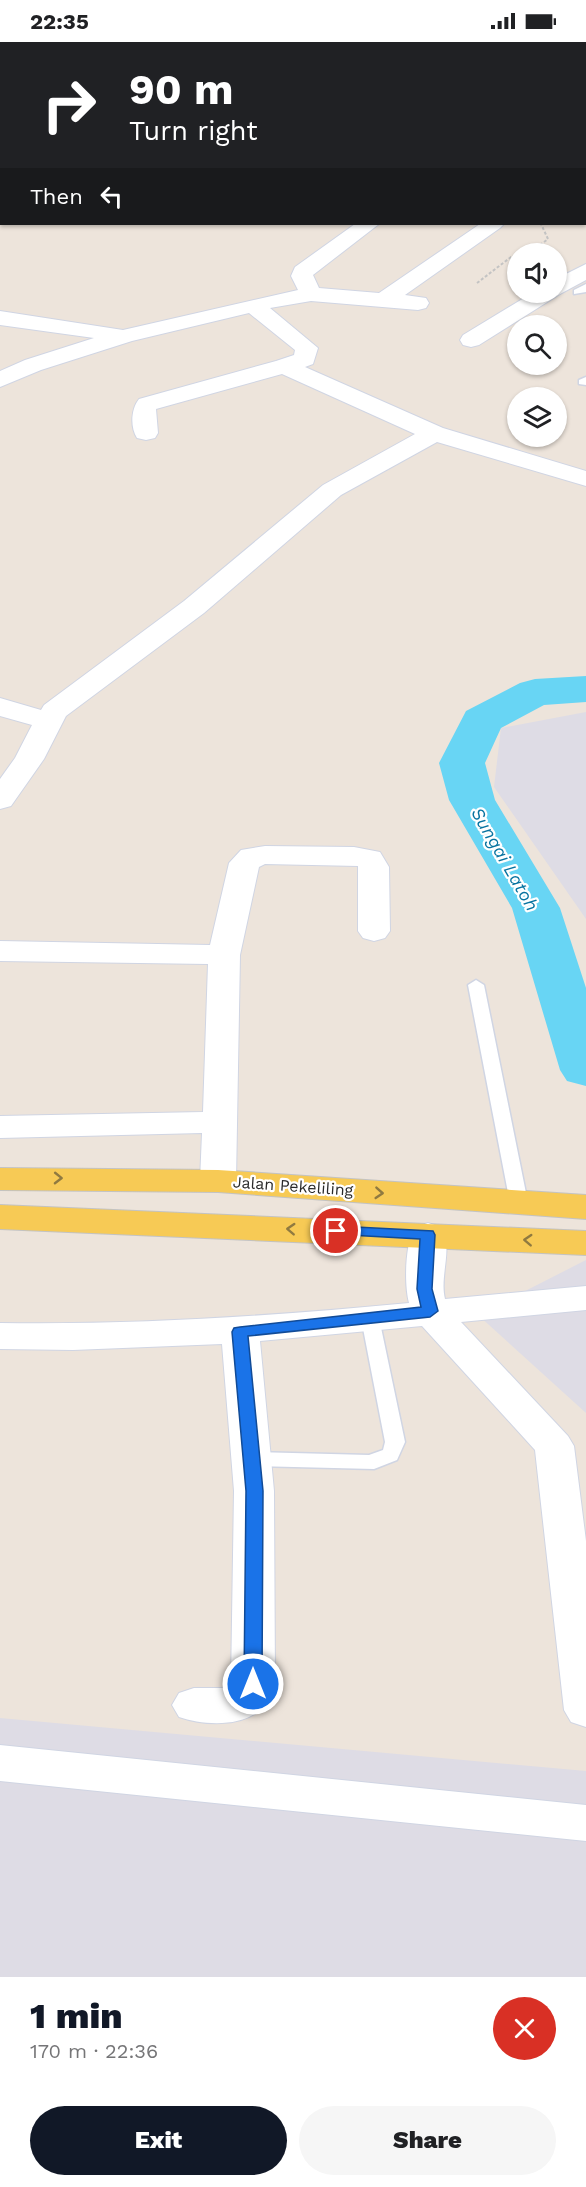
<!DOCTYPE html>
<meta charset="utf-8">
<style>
:root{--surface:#fff;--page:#f6f6f6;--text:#202124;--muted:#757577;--accent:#111827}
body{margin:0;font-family:"Work Sans",sans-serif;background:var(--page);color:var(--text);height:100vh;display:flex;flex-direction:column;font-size:22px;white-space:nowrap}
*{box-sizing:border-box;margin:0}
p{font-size:20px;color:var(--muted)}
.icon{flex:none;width:33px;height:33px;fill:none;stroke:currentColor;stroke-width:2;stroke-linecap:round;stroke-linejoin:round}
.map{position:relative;height:1935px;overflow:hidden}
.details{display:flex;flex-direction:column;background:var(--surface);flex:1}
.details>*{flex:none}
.hud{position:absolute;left:0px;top:0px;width:586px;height:183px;box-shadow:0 2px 4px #0004;background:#202124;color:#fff;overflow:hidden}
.controls{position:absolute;left:507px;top:201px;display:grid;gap:12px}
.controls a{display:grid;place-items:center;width:60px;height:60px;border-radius:50%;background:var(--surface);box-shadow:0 2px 4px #0004;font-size:30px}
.pin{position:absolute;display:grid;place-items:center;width:51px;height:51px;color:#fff;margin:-26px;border:3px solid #fff;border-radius:50%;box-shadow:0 2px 6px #0007}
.me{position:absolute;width:66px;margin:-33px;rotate:0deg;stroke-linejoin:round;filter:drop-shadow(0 0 4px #0008)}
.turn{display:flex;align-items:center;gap:21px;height:126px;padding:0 30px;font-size:27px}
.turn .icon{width:78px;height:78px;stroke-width:2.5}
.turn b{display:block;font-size:42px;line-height:51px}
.then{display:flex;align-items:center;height:57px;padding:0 30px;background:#0003;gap:12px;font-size:22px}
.round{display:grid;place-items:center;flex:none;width:63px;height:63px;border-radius:32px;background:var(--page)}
.summary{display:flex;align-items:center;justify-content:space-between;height:102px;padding:0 30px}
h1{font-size:36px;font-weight:800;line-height:45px;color:var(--accent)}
.cta{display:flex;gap:12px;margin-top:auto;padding:12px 30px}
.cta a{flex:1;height:69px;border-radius:36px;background:var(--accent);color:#fff;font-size:24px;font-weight:800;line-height:69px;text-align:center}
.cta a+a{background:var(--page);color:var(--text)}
.status{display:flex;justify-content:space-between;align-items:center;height:42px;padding:0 30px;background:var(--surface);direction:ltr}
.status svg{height:16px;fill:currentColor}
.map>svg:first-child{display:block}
.industrial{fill:#dedce5}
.green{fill:#b4e694}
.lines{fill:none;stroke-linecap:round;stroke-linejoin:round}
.river{fill:#68d5f4;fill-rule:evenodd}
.lane-casing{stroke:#d0d5e3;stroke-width:3}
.street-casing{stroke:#d0d5e3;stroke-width:2}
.primary-casing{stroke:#c3c3c3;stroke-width:2}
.path{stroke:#c3c3c3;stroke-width:2;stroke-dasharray:3 2;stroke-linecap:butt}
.lane{fill:#fff;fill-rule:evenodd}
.street{fill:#fff;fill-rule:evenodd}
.primary{fill:#f7ca55;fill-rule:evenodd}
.oneway{stroke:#907a40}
.route{fill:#1a73e8;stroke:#114b97;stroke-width:1.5}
.labels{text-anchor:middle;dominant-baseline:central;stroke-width:4.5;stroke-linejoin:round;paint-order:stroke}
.street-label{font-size:16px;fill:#2a2a2a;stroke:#fff}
.water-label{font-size:18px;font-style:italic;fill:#0773a0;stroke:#fff}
</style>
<div class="status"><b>22:35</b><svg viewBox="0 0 49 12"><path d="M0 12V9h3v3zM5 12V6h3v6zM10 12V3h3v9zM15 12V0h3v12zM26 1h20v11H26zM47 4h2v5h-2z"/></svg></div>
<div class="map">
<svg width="586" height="1935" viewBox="0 0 586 1935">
<rect width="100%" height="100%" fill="#ede4db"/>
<path class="industrial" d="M586 670V877L494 745 501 686Z
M586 1218V1371L478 1273Z
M0 1676 586 1729V1935H0Z"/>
<path class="green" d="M238 0H586V70L585 2Z"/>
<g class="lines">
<path class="river" d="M586 634V660L544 663 501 686 485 721 495 758 560 866 586 946V1044L567 1039 560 1028 512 866 449 758 439 721 466 669 520 641 535 637Z"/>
<defs>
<path id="lane" d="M66 0H76L65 2Z
M586 242V250L574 252V248Z
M586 335V343L579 342V338Z
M476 938 484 943 528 1161 525 1165H513L510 1161 468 943Z
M370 1270 377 1272 379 1276 405 1400 397 1418 374 1427 251 1424 244 1422 241 1417 244 1412 251 1410 369 1413 383 1408 385 1400 361 1276 363 1272Z"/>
<path id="street" d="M0 7H2V19H0Z
M0 101H2V113H0Z
M585 126H586V138H585Z
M0 139H2V151H0Z
M355 182H379L313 233 319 246 379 251 480 182H504L500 186 405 253 426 256 429 261 426 266 418 268 311 259 270 266 318 306 313 322 305 325 443 386 586 429V444L437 400 341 453 204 571 66 674 44 717 11 764 0 767V737L15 716 32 683 0 674V656L41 668 44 663 184 559 323 443 415 392 282 332 156 367 158 391 155 396 146 398 137 396C130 385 131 367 139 357L276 319 294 313 295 308 249 271 132 299 41 328 0 345V329L25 318 94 296 0 283V269L123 288 298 248 291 234 295 225Z
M586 222V238L560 252 479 303 471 305 463 303 460 298 463 293 534 250H556V237Z
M265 804 354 805 380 810 389 825 390 889 385 896 374 899 363 896 358 889V824L265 822 259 825 240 913 236 1139 231 1147 218 1150 205 1147 200 1139 202 1091 0 1096V1074L203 1070 208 922 0 919V899L210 903 229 821 241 808Z
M428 1181 441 1185C454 1205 439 1234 445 1257L586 1244V1268L461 1280 568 1394 574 1404 586 1499V1685L571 1680 564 1668 535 1408 422 1284 260 1299 274 1449 275 1642C271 1650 267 1660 261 1667 241 1686 202 1683 179 1675L172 1663 179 1651 194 1646H226L231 1641 234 1449 222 1302 73 1308 0 1307V1281C137 1283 273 1274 409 1261 404 1242 405 1201 415 1185Z
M0 1703 586 1763V1799L0 1739Z"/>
<path id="primary" d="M0 1126 218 1128 586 1153V1177L218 1150 0 1148Z
M0 1163 586 1189V1213L0 1187Z"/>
</defs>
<use href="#lane" class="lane-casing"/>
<use href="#street" class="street-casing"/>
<use href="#primary" class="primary-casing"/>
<path class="path" d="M528 212 548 197 541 182
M477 241 511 215 518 213"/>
<use href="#lane" class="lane"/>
<use href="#street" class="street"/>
<use href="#primary" class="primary"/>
</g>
<defs><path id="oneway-chevron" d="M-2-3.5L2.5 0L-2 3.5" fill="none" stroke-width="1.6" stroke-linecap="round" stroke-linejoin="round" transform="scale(1.5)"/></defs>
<g class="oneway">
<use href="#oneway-chevron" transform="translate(58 1136) rotate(1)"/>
<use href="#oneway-chevron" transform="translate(379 1151) rotate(4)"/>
<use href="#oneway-chevron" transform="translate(291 1187) rotate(-177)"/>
<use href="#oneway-chevron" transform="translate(528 1198) rotate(-177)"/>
</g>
<path class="route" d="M336 1184 433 1189 435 1193 432 1247 438 1269 430 1275 248 1294 263 1449 262 1642 259 1647 253 1649 246 1647 244 1642 246 1449 232 1290 234 1286 240 1285 421 1265 417 1247 420 1197 331 1192 329 1189Z"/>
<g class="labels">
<g class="street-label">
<text transform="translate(293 1144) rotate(4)">Jalan Pekeliling</text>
</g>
<g class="water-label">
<text transform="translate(505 817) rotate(60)">Sungai Latoh</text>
</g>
</g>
</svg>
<div class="controls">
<a><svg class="icon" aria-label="sound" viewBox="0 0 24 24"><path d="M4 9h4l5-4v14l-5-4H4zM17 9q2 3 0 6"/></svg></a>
<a><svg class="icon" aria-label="search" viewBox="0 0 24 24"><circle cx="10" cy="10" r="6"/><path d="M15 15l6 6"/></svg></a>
<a><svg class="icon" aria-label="layers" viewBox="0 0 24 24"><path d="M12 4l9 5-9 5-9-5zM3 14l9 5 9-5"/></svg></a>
</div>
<div class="pin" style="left:336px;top:1189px;background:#d93025"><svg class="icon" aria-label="arrive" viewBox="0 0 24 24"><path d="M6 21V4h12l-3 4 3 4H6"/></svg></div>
<svg class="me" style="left:253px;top:1642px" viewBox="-20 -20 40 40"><circle r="17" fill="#1a73e8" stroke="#fff" stroke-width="3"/><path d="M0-11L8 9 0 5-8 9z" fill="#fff"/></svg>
<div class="hud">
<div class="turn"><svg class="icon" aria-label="right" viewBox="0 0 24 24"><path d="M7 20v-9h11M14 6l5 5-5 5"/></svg><div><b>90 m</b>Turn right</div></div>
<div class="then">Then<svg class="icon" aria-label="left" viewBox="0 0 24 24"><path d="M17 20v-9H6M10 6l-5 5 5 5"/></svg></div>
</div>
</div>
<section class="details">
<div class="summary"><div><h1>1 min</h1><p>170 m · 22:36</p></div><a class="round" style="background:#d93025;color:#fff"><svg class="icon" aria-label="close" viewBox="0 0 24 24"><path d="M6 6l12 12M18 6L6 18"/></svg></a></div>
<div class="cta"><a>Exit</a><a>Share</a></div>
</section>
